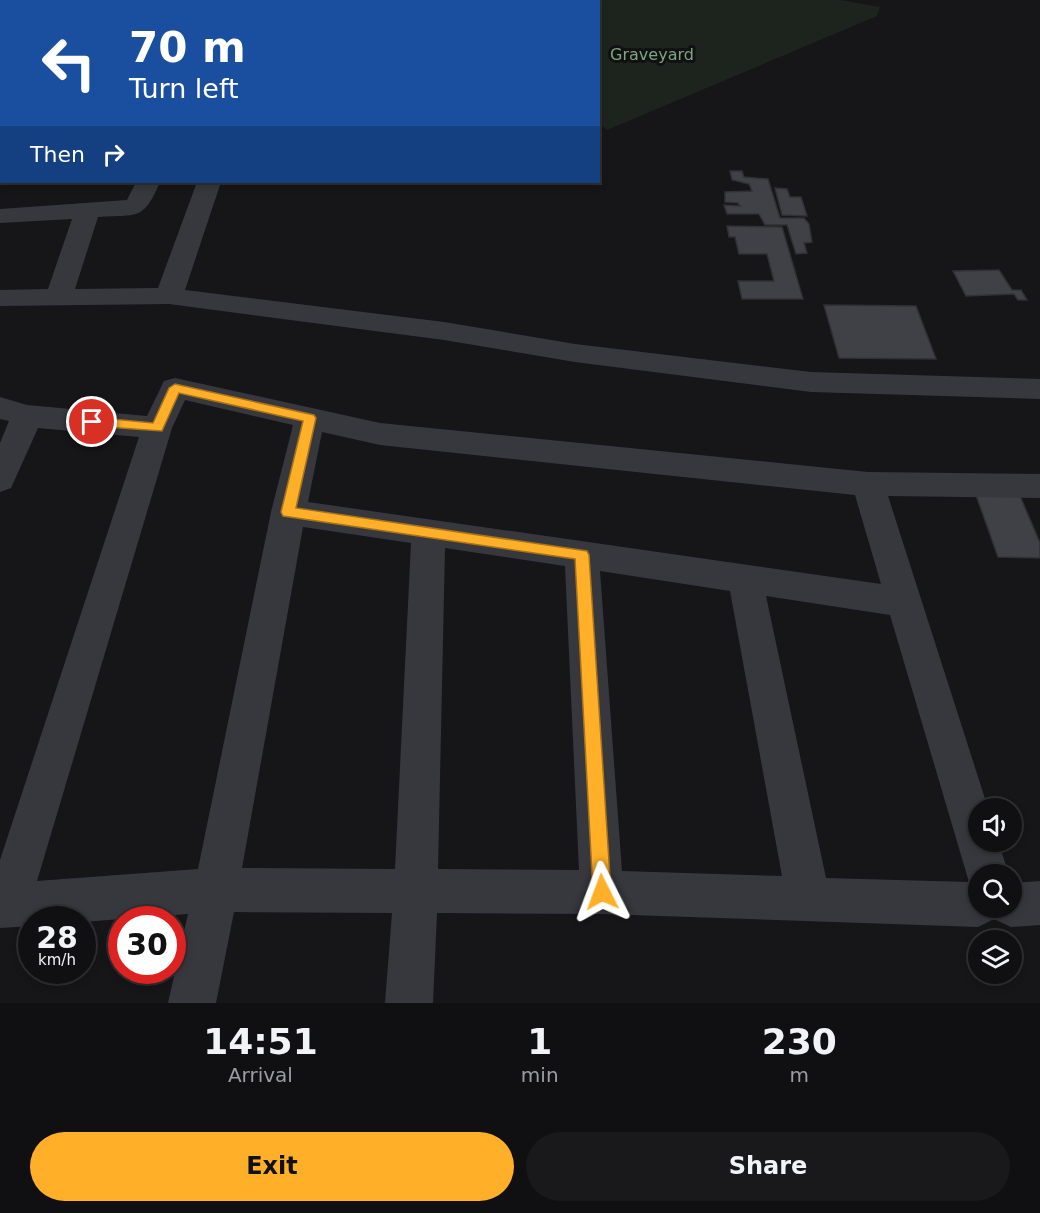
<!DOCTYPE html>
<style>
:root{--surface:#101013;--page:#19191c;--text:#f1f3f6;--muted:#9c9da0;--line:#303033;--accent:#ffb028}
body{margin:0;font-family:"DejaVu Sans",sans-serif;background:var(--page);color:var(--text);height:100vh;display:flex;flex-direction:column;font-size:22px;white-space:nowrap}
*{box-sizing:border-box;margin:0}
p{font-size:20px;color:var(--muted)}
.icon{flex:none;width:33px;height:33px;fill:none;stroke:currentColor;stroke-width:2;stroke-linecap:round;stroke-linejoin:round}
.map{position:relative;height:1003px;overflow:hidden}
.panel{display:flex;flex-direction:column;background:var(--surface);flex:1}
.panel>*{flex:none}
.banner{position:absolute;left:0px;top:0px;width:600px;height:183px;box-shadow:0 3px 9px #0003,0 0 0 2px var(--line);background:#1a4fa0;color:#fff;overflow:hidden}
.buttons{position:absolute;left:968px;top:798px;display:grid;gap:12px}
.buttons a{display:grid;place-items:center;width:54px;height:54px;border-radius:50%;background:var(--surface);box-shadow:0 3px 9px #0003,0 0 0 2px var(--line);font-size:30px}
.speed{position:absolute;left:18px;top:906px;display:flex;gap:12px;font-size:30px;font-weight:700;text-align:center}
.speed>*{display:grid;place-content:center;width:78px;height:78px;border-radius:50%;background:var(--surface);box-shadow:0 3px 9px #0003,0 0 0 2px var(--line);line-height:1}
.speed small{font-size:15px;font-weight:400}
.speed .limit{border:9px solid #d22;background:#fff;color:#111}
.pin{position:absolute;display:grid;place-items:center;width:51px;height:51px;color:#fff;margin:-26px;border:3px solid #fff;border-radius:50%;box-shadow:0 2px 6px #0007}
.me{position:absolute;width:66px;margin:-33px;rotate:357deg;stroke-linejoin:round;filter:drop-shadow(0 0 4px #0008)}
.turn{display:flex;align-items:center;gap:21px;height:126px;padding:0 30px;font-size:27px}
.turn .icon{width:78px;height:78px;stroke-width:2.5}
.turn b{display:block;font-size:42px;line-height:51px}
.then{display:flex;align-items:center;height:57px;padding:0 30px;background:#0003;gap:12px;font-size:22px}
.eta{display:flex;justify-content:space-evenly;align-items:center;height:102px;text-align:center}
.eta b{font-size:36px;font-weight:700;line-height:42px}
.action{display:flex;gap:12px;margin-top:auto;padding:12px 30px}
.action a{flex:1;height:69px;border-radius:36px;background:var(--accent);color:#111;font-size:24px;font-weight:700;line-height:69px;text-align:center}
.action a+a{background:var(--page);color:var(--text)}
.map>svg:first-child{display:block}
.green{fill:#1c241d}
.building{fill:#404146;stroke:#303035;stroke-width:1.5}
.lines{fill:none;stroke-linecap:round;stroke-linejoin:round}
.minor{fill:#37383e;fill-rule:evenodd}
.route{fill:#ffb028;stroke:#a6721a;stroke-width:1.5}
.labels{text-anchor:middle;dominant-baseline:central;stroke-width:6;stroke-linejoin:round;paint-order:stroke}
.far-park-label{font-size:16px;fill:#7ca77d;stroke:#111114}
</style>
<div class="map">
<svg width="1040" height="1003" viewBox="0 0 1040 1003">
<rect width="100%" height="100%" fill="#161619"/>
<path class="green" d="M481 0H840L880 7 877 16 607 130 599 124 598 2Z"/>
<path class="building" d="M730 171H742L744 177 768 179 780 218H804L809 224 812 242 804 243 807 253 796 254 787 225H765L759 214H727L724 205 740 206 738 203 725 202V192L752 191 749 184 732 180Z
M775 188 787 189 790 197H801L807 216 782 215Z
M727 226 782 227 803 299H742L738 281H774L767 254H739L735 237H729Z
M999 270 1012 290H1021L1027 300H1018L1014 294 966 296 953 271Z
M824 305 916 306 936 359 839 358Z
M976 495 1020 496 1040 543V558L998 557Z"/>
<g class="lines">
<path class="minor" d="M0 0 7 2H2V12Z
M140 0H158L139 2Z
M220 0H238V2H220Z
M301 0H319V2H301Z
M0 48H2V60H0Z
M0 93H2V105H0Z
M0 145H2V159H0Z
M136 182H160C143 222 137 214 98 217L75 289 158 288 197 182H221L185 290 444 322 575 344 811 372 1040 379V399L811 392 575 362 444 340 169 304 0 306V290L48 289 72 219 0 223V209L127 200Z
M175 378 380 423 868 472 1040 474V498L888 496 988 808H978V842H998L1009 874H978V908H1011V883L1040 881V925L1011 927 994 919 978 927 602 914 437 913 433 1003H385L392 913 234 912 216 1003H168L188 914 82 922V920H32V926L0 928V860L139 437 38 428 11 488 0 492V443L9 421 0 419V397L27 405 147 416 164 381ZM185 400 293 425 271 512 198 869 37 881 172 428ZM322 432 380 445 855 495 881 584 308 502ZM303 527 411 543 395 869 242 868ZM445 548 565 566 579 870 438 869ZM600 571 730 591 782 876 622 871ZM766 596 890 615 969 882 826 878Z"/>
</g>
<path class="route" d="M175 384 314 415 316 418 296 508 587 551 589 555 611 892 609 899 602 901 596 899 593 892 575 559 283 516 281 512 303 421 179 393 162 431 92 426 86 422 92 417 153 423 169 388Z"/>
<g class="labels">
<g class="far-park-label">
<text x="652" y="54">Graveyard</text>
</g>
</g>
</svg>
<div class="buttons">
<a><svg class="icon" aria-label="sound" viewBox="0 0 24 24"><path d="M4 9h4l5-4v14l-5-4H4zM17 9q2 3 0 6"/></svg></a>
<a><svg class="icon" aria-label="search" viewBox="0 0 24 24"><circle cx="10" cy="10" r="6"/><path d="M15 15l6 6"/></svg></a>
<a><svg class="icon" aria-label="layers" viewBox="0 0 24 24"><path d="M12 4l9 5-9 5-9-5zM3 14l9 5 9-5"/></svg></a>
</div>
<div class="speed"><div>28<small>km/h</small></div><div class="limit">30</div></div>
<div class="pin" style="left:92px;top:422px;background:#d93025"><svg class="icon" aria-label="arrive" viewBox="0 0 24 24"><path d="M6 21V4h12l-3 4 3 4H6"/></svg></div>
<svg class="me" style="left:602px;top:892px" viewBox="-20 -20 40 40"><path d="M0-17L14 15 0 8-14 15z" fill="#ffb028" stroke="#fff" stroke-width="4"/></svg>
<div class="banner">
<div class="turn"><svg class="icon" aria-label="left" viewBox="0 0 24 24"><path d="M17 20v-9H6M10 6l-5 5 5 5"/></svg><div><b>70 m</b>Turn left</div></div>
<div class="then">Then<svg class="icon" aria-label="right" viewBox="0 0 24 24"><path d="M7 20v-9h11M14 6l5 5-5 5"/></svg></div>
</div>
</div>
<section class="panel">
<div class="eta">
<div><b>14:51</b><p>Arrival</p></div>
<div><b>1</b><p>min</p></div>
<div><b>230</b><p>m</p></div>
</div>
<div class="action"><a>Exit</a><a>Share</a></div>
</section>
